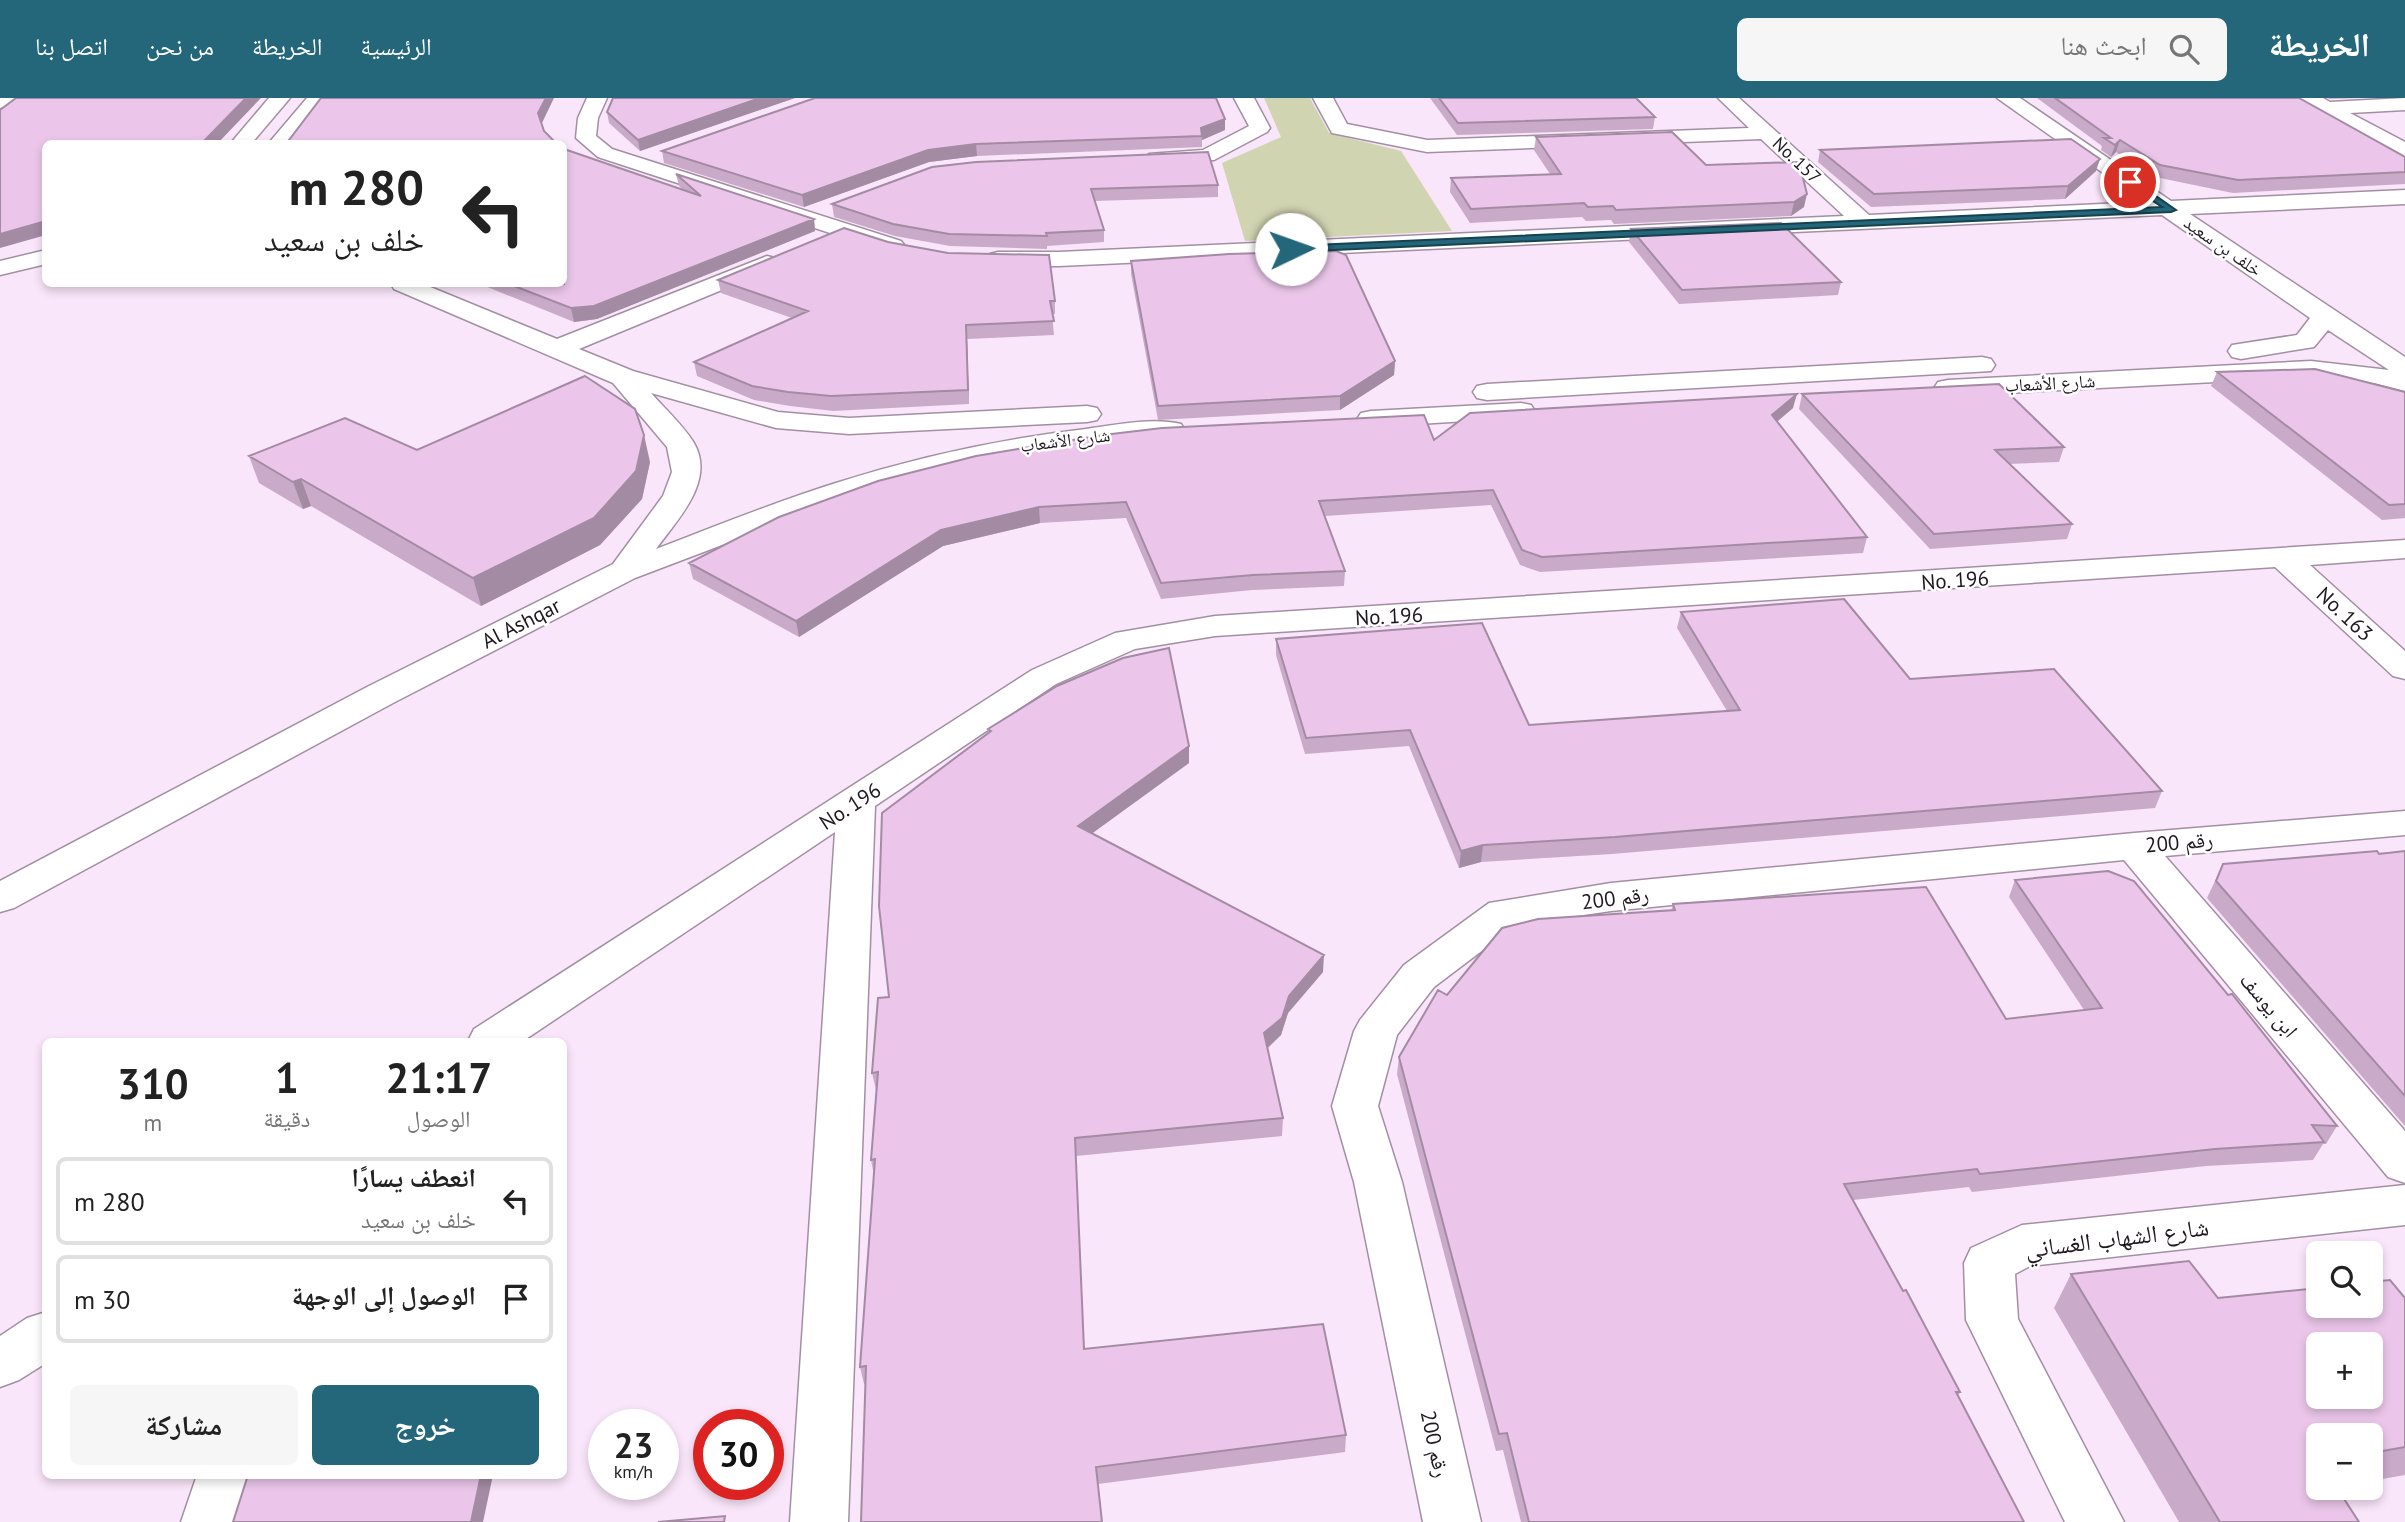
<!DOCTYPE html>
<html lang="ar">
<meta charset="utf-8">
<style>
:root{--surface:#fff;--page:#f6f6f6;--text:#222;--muted:#767676;--line:#e0e0e0;--accent:#24667a}
body{margin:0;font-family:"PT Sans","Noto Naskh Arabic",sans-serif;background:var(--page);color:var(--text);direction:rtl;height:100vh;display:flex;flex-direction:column;font-size:26px;white-space:nowrap}
*{box-sizing:border-box;margin:0}
p{font-size:23px;color:var(--muted)}
.icon{flex:none;width:38px;height:38px;fill:none;stroke:currentColor;stroke-width:2;stroke-linecap:round;stroke-linejoin:round}
.map{position:relative;flex:1;overflow:hidden;direction:ltr}
.panel{position:absolute;left:42px;top:940px;width:525px;height:441px;display:flex;flex-direction:column;background:var(--surface);border-radius:10px;box-shadow:0 4px 10px #0003;direction:rtl}
.panel>*{flex:none}
.banner{position:absolute;left:42px;top:42px;width:525px;height:147px;border-radius:10px;box-shadow:0 4px 10px #0003;direction:rtl;background:#fff;color:var(--text);overflow:hidden}
.tools{position:absolute;left:2306px;top:1143px;display:grid;gap:14px}
.tools a{display:grid;place-items:center;width:77px;height:77px;border-radius:10px;background:var(--surface);box-shadow:0 4px 10px #0003;font-size:35px}
.speed{position:absolute;left:588px;top:1311px;display:flex;gap:14px;font-size:35px;font-weight:700;text-align:center}
.speed>*{display:grid;place-content:center;width:91px;height:91px;border-radius:50%;background:var(--surface);box-shadow:0 4px 10px #0003;line-height:1}
.speed small{font-size:18px;font-weight:400}
.speed .limit{border:10px solid #d22;background:#fff;color:#111}
.pin{position:absolute;display:grid;place-items:center;width:60px;height:60px;color:#fff;margin:-30px;border:4px solid #fff;border-radius:50%;box-shadow:0 2px 7px #0007}
.me{position:absolute;width:77px;margin:-38px;rotate:87deg;stroke-linejoin:round;filter:drop-shadow(0 0 5px #0008)}
.turn{display:flex;align-items:center;gap:24px;height:147px;padding:0 28px;font-size:32px}
.turn .icon{width:91px;height:91px;stroke-width:2.5}
.turn b{display:block;font-size:49px;line-height:60px}
.eta{display:flex;justify-content:space-evenly;align-items:center;height:119px;text-align:center}
.eta b{font-size:42px;font-weight:700;line-height:49px}
.primary-button{display:flex;gap:14px;margin-top:auto;padding:14px 28px}
.primary-button a{flex:1;height:80px;border-radius:10px;background:var(--accent);color:#fff;font-size:28px;font-weight:700;line-height:80px;text-align:center}
.primary-button a+a{background:var(--page);color:var(--text)}
ul{padding:0;list-style:none}
li{display:flex;align-items:center;gap:21px;height:88px;margin:0 14px 10px;padding:0 14px;border:4px solid var(--line);border-radius:10px}
li div{flex:1}
li b{display:block;font-size:26px}
li em{font-style:normal}
header{display:flex;align-items:center;gap:42px;box-sizing:border-box;height:98px;padding:0 35px;background:var(--accent);color:#fff}
header strong{font-size:33px}
nav{display:flex;gap:38px;margin-inline-start:auto;font-size:24px}
.search{width:490px;height:63px;background:var(--page);display:flex;align-items:center;gap:18px;box-sizing:border-box;padding:0 24px;border-radius:10px;color:var(--muted);font-size:26px}
.map>svg:first-child{display:block}
.green{fill:#d1d4b1}
.lines{fill:none;stroke-linecap:round;stroke-linejoin:round}
.minor-casing{stroke:#a290a2;stroke-width:3}
.minor{fill:#fff;fill-rule:evenodd}
.wall{fill:#caaac9}
.shaded-wall{fill:#a48ba4}
.building{fill:#ebc6ea;stroke:#a48ba4;stroke-width:2;fill-rule:evenodd}
.route{fill:#24667a;stroke:#17424f;stroke-width:2}
.labels{text-anchor:middle;dominant-baseline:central;stroke-width:5;stroke-linejoin:round;paint-order:stroke}
.far-street-label{font-size:18px;fill:#1f181f;stroke:#fff}
.street-label{font-size:21px;fill:#1f181f;stroke:#fff}
.near-street-label{font-size:24px;fill:#1f181f;stroke:#fff}
</style>
<header>
<strong>الخريطة</strong>
<div class="search"><svg class="icon" aria-label="search" viewBox="0 0 24 24"><circle cx="10" cy="10" r="6"/><path d="M15 15l6 6"/></svg>ابحث هنا</div>
<nav><a>الرئيسية</a><a>الخريطة</a><a>من نحن</a><a>اتصل بنا</a></nav>
</header>
<div class="map">
<svg width="2405" height="1424" viewBox="0 0 2405 1424">
<rect width="100%" height="100%" fill="#fae6fa"/>
<path class="green" d="M1264 0H1310L1329 35 1401 53 1452 133 1245 143 1222 65 1281 39Z"/>
<g class="lines">
<defs>
<path id="minor" d="M0 0H15L7 8 0 10Z
M269 0H290L251 46H230Z
M307 0H328L289 46H268Z
M587 0H607L598 20 596 38 612 51 901 143 905 148 901 153H885L598 59 576 40 578 20Z
M1234 0H1254L1270 30 1267 34 1214 62 1149 64 1145 60 1149 56 1203 52 1249 28Z
M1313 0H1333L1347 26 1427 42 1749 30 1718 0H1739L1869 117 2144 104 1997 0H2020L2171 103 2405 92V106L2190 116 2405 259V293L2374 285 2311 279 1948 298 1938 296 1934 290 1938 284 1948 282 2311 263 2389 272 2328 232 2314 249 2241 261 2232 259 2228 253 2232 247 2297 237 2310 220 2162 117 1059 168H998L990 166 986 161 990 156 998 154H1059L1844 118 1761 41 1427 54 1332 35Z
M2298 0H2323L2330 4 2405 0V12L2350 15 2405 44V58L2301 4Z
M46 152V166L0 177V163Z
M767 158 775 160 779 165 775 170 579 251 633 273 778 314 849 320 1087 308 1097 310 1101 316 1097 322 1087 324 849 336 776 330 651 295C665 311 683 327 694 345 716 383 677 422 656 451 716 428 775 404 836 385 917 359 1001 341 1086 331 1115 327 1152 319 1181 326L1185 332 1181 338 1171 340 1060 351 924 378 825 408 635 480 393 605 14 810 0 814V783L367 589 613 466 663 398 672 374 667 349 613 285 394 191 391 186H423L557 241Z
M1982 259 1991 261 1995 267 1991 273 1487 302 1477 300 1473 294 1477 288 1487 286Z
M1521 305 1531 307 1535 313 1531 319 1371 329 1361 327 1357 321 1361 315 1371 313Z
M2405 442V460L2310 467 2405 553V581L2393 578 2275 469 1215 538 1135 551 1056 586 875 708 848 1424H790L835 734 523 943H468L474 931 1032 572 1115 535 1215 518Z
M2405 713V737L2165 758 2405 1033V1085L2388 1079 2124 762 1611 813 1516 827 1434 889 1397 937 1378 1008 1402 1084 1481 1424H1423L1354 1084 1332 1008 1354 933 1360 922 1404 867 1489 805 1611 785 2134 735Z
M2405 1087V1127L2030 1168 2015 1176 2018 1221 2124 1424H2065L1966 1222 1964 1165 1971 1150 2022 1127Z
M46 1214V1265L19 1282 0 1289V1238L27 1220Z
M197 1377H253L239 1424H181Z"/>
</defs>
<use href="#minor" class="minor-casing"/>
<use href="#minor" class="minor"/>
</g>
<path class="wall" d="M613 0H795L640 53 609 25 607 14Z
M1430 0H1636L1655 19 1653 31 1457 37Z
M2037 0H2299L2405 59V86L2233 95 2155 79 2116 54 2111 59 2101 52 2102 48Z
M2328 0H2359L2330 1Z
M1225 21V32L1202 42V49L977 58 929 64 804 109 664 65 662 53Z
M1536 39 1706 67 1799 64 1804 109 1791 118 1614 126 1611 122 1586 123 1582 119 1470 125 1450 94 1451 80 1550 76 1534 52Z
M1820 52 2096 73 2065 101 1871 109 1818 64Z
M932 69 1218 87V99L1095 103 1104 132V144L1047 148V151L950 148 895 138 834 119 832 106Z
M676 76 814 121 815 133 597 221 574 224 480 186H564L683 92 679 88Z
M1631 131 1841 184 1838 197 1679 206 1629 144Z
M1131 163 1395 263 1394 277 1340 312 1158 322 1131 176Z
M718 182 1055 203V216H1052L1054 237 967 241 969 306 833 313 790 308 754 302 697 278 694 264 792 220 721 195Z
M2217 274 2405 294V420L2382 422 2211 288Z
M1802 296 2064 349 2059 364 2009 366 2072 426 2067 441 1930 451 1799 311Z
M1793 310 1777 324 1867 439 1863 455 1540 474 1520 467 1491 407 1325 418 1345 473 1344 488 1252 492 1161 501 1126 420 1040 425 943 448 799 539 693 481 689 465 1434 342Z
M417 352 650 364 642 401 600 447 481 508 311 408 303 411 259 385 249 358Z
M1681 514 1910 581 2162 693 2155 710 1612 756 1481 764 1459 770 1409 648 1305 656 1276 557V541L1529 627 1727 613 1677 530Z
M988 631 1189 665 1092 735 1323 874 1288 915 1281 937 1268 950 1283 1020 1282 1038 1076 1058 1084 1251 1346 1337 1345 1354 1098 1386 864 1286 860 1269 874 1077 871 1062 876 992 872 975 889 899 988 635Z
M2405 753V1028L2207 800 2223 766Z
M2015 782 2337 1028 2326 1046H2323L2313 1062 2206 1068 1972 1094 1969 1089 1853 1102 1960 1294 1958 1298 2024 1424H1521L1503 1352 1496 1353 1397 976 1399 959 1447 897 1671 813 1673 806 2006 921 2084 912 2009 799Z
M2071 1176 2218 1200H2405V1377L2371 1383V1337H2319V1390L2359 1424H2179L2054 1210Z"/>
<path class="shaded-wall" d="M246 0H261L217 46H201Z
M546 0H554L541 27 538 15Z
M760 0H795L640 53 638 42Z
M1225 21V32L1202 42 1201 30Z
M2120 42 2116 54 2111 59 2115 47Z
M976 46 977 58 929 64 804 109 802 97 928 52Z
M2100 61 2096 73 2065 101 2068 88Z
M1807 96 1804 109 1791 118 1794 104Z
M814 121 815 133 597 221 574 224 571 210Z
M46 123V137L0 150V136Z
M966 227 967 241 969 306 968 292Z
M1395 263 1394 277 1340 312V298Z
M1797 296 1793 310 1768 331 1772 317Z
M644 337 650 364 642 401 600 447 481 508 473 480Z
M301 381 311 408 303 411 293 384Z
M1039 409 1040 425 943 448 799 539 796 523 941 432Z
M1189 648V665L1079 745 1078 728Z
M1483 747 1481 764 1459 770 1461 753Z
M1324 857 1323 874 1288 915 1281 937 1264 953V935L1289 898Z
M481 1377H493L483 1424H471Z"/>
<path class="building" d="M16 0H246L201 46H46V123L0 136V12Z
M321 0H546L538 15 544 33 557 46H286Z
M613 0H760L638 42 607 14Z
M815 0H1216L1225 21 1201 30 1202 38 976 46 928 52 802 97 662 53Z
M1439 0H1636L1655 19 1458 25Z
M2055 0H2299L2405 59V74L2238 82 2160 67 2120 42 2115 47 2104 40H2111Z
M1672 34 1706 67 1799 64 1807 96 1794 104 1616 112 1613 108 1588 109 1584 105 1471 111 1451 80 1561 76 1536 39Z
M2071 41 2100 61 2068 88 1874 96 1820 52Z
M564 51 701 98 676 76 814 121 594 208 571 210 509 186H564Z
M1208 54 1218 87 1091 91 1104 132 1046 135 1047 138 949 136 893 126 832 106 932 69 976 64Z
M1781 125 1841 184 1682 192 1631 131Z
M844 130 888 144 948 155 1049 157 1055 203H1050L1054 223 966 227 968 292 831 298 788 294 752 288 694 264 808 213 718 182Z
M1336 153 1346 157 1395 263 1340 298 1158 308 1131 163 1229 156Z
M2315 271 2405 294V406L2389 407 2217 274Z
M585 278 635 311 644 337 636 373 594 420 473 480 301 381 293 384 249 358 345 320 417 352Z
M1999 286 2064 349 1995 352 2072 426 1934 436 1802 296Z
M1797 296 1772 317 1867 439 1542 459 1522 452 1493 392 1319 403 1345 473 1253 477 1161 485 1126 404 1039 409 941 432 796 523 689 465 779 419 878 383 976 358 1103 337 1162 330 1424 317 1434 342 1470 315Z
M1844 501 1910 581 2054 571 2162 693 1615 739 1483 747 1461 753 1410 632 1306 640 1276 541 1482 525 1529 627 1740 612 1681 514Z
M1169 550 1189 648 1078 728 1324 857 1289 898 1282 920 1264 935 1283 1020 1075 1040 1084 1251 1323 1226 1346 1337 1096 1369 1102 1424H861L866 1268 860 1269 875 1061 871 1062 878 974 872 975 878 900 889 899 879 808 882 715 991 633 988 631 1057 588 1123 560Z
M2377 753 2379 756 2405 753V998L2216 783 2223 766Z
M2108 773 2134 783 2228 897 2232 896 2337 1028 2312 1027 2324 1044 2215 1051 1980 1076 1977 1071 1844 1086 1903 1193 1906 1192 1960 1294H1956L2024 1424H1529L1507 1335 1499 1336 1399 959 1438 892 1447 897 1502 830 1538 821 1675 812 1673 806 1926 789 2006 921 2102 910 2015 782Z
M2189 1163 2218 1200 2319 1190V1208H2371V1184L2390 1182 2405 1200V1349L2371 1355V1337H2319V1390H2337L2359 1424H2220L2071 1176ZM2319 1246H2371V1298H2319Z
M248 1377H481L471 1424H233Z
M725 1418 724 1424H658Z"/>
<path class="route" d="M2127 82H2133L2176 112 2171 114 1291 154 1286 151 1291 148 2162 109 2127 86Z"/>
<g class="labels">
<g class="far-street-label">
<text transform="translate(1797 62) rotate(43)">No. 157</text>
<text transform="translate(2223 148) rotate(35)">خلف بن سعيد</text>
<text transform="translate(2050 285) rotate(-3)">شارع الأشعاب</text>
<text transform="translate(1065 342) rotate(-7)">شارع الأشعاب</text>
</g>
<g class="street-label">
<text transform="translate(1955 482) rotate(-4)">No. 196</text>
<text transform="translate(2345 516) rotate(43)">No. 163</text>
<text transform="translate(1389 518) rotate(-3)">No. 196</text>
<text transform="translate(521 525) rotate(-27)">Al Ashqar</text>
<text transform="translate(850 708) rotate(-33)">No. 196</text>
<text transform="translate(2179 744) rotate(-5)">رقم 200</text>
<text transform="translate(1615 800) rotate(-7)">رقم 200</text>
<text transform="translate(2269 907) rotate(50)">ابن يوسف</text>
<text transform="translate(1435 1346) rotate(78)">رقم 200</text>
</g>
<g class="near-street-label">
<text transform="translate(2117 1140) rotate(-7)">شارع الشهاب الغساني</text>
</g>
</g>
</svg>
<div class="tools">
<a><svg class="icon" aria-label="search" viewBox="0 0 24 24"><circle cx="10" cy="10" r="6"/><path d="M15 15l6 6"/></svg></a>
<a>+</a>
<a>−</a>
</div>
<div class="speed"><div>23<small>km/h</small></div><div class="limit">30</div></div>
<div class="pin" style="left:2130px;top:84px;background:#d93025"><svg class="icon" aria-label="arrive" viewBox="0 0 24 24"><path d="M6 21V4h12l-3 4 3 4H6"/></svg></div>
<svg class="me" style="left:1291px;top:151px" viewBox="-20 -20 40 40"><circle r="19" fill="#fff"/><path d="M0-13L10 11 0 6-10 11z" fill="#24667a"/></svg>
<div class="banner">
<div class="turn"><svg class="icon" aria-label="left" viewBox="0 0 24 24"><path d="M17 20v-9H6M10 6l-5 5 5 5"/></svg><div><b>280 m</b>خلف بن سعيد</div></div>
</div>
<section class="panel">
<div class="eta">
<div><b>21:17</b><p>الوصول</p></div>
<div><b>1</b><p>دقيقة</p></div>
<div><b>310</b><p>m</p></div>
</div>
<ul>
<li><svg class="icon" aria-label="left" viewBox="0 0 24 24"><path d="M17 20v-9H6M10 6l-5 5 5 5"/></svg><div><b>انعطف يسارًا</b><p>خلف بن سعيد</p></div><em>280 m</em></li>
<li><svg class="icon" aria-label="arrive" viewBox="0 0 24 24"><path d="M6 21V4h12l-3 4 3 4H6"/></svg><div><b>الوصول إلى الوجهة</b></div><em>30 m</em></li>
</ul>
<div class="primary-button"><a>خروج</a><a>مشاركة</a></div>
</section>
</div>
